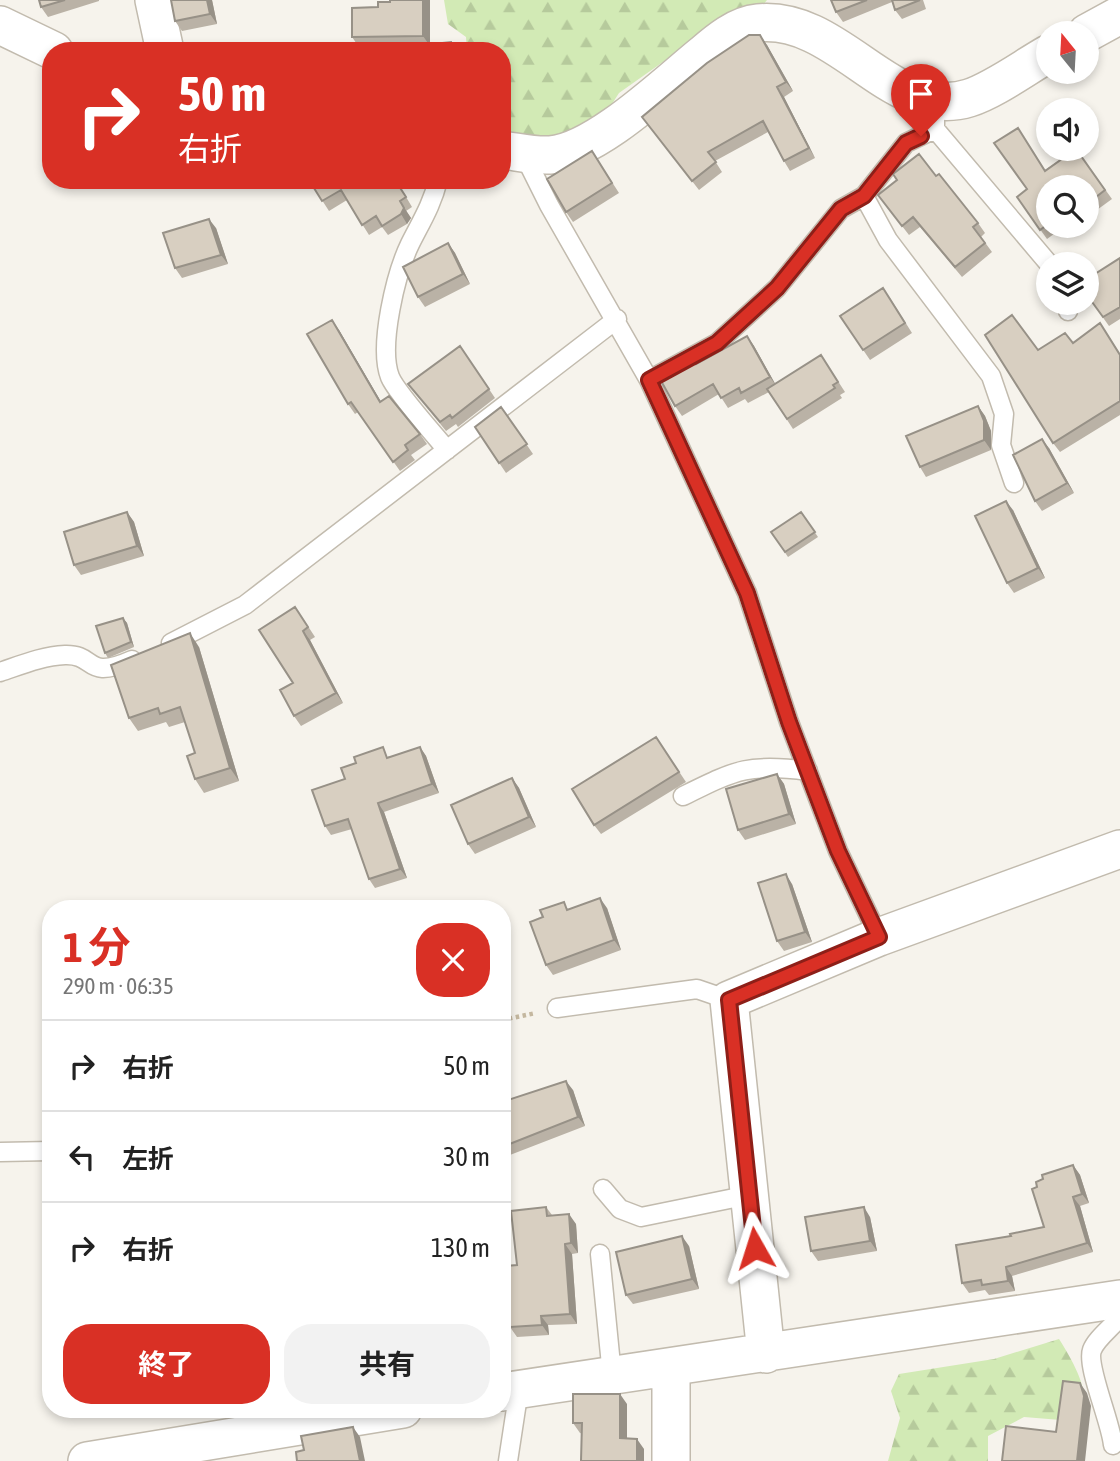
<!DOCTYPE html>
<html lang="ja">
<meta charset="utf-8">
<style>
:root{--surface:#fff;--page:#f2f2f2;--text:#222;--muted:#767676;--line:#e0e0e0;--accent:#d93025}
body{margin:0;font-family:"Asap Condensed","Noto Sans JP",sans-serif;background:var(--page);color:var(--text);height:100vh;display:flex;flex-direction:column;font-size:26px;white-space:nowrap}
*{box-sizing:border-box;margin:0}
p{font-size:23px;color:var(--muted)}
.icon{flex:none;width:38px;height:38px;fill:none;stroke:currentColor;stroke-width:2;stroke-linecap:round;stroke-linejoin:round}
.map{position:relative;flex:1;overflow:hidden}
.details{position:absolute;left:42px;top:900px;width:469px;height:518px;display:flex;flex-direction:column;background:var(--surface);border-radius:28px;box-shadow:0 4px 10px #0003}
.details>*{flex:none}
.guide{position:absolute;left:42px;top:42px;width:469px;height:147px;border-radius:28px;box-shadow:0 4px 10px #0003;background:#d93025;color:#fff;overflow:hidden}
.needle{width:46px;rotate:342deg}
.buttons{position:absolute;left:1036px;top:21px;display:grid;gap:14px}
.buttons a{display:grid;place-items:center;width:63px;height:63px;border-radius:50%;background:var(--surface);box-shadow:0 4px 10px #0003;font-size:35px}
.pin{position:absolute;display:grid;place-items:center;width:60px;height:60px;color:#fff;margin:-72px -30px;border-radius:50% 50% 50% 0;rotate:-45deg;box-shadow:0 0 7px #0007}
.pin .icon{rotate:45deg}
.me{position:absolute;width:77px;margin:-38px;rotate:354deg;stroke-linejoin:round;filter:drop-shadow(0 0 5px #0008)}
.turn{display:flex;align-items:center;gap:24px;height:147px;padding:0 21px;font-size:32px}
.turn .icon{width:91px;height:91px;stroke-width:2.5}
.turn b{display:block;font-size:49px;line-height:60px}
.round{display:grid;place-items:center;flex:none;width:74px;height:74px;border-radius:28px;background:var(--page)}
.summary{display:flex;align-items:center;justify-content:space-between;height:119px;padding:0 21px}
h1{font-size:42px;font-weight:700;line-height:52px;color:var(--accent)}
.primary-button{display:flex;gap:14px;margin-top:auto;padding:14px 21px}
.primary-button a{flex:1;height:80px;border-radius:28px;background:var(--accent);color:#fff;font-size:28px;font-weight:700;line-height:80px;text-align:center}
.primary-button a+a{background:var(--page);color:var(--text)}
ul{padding:0;list-style:none}
li{display:flex;align-items:center;gap:21px;height:91px;padding:0 21px;border-top:2px solid var(--line)}
li div{flex:1}
li b{display:block;font-size:26px}
li em{font-style:normal}
.map>svg:first-child{display:block}
.forest{fill:url(#forest-firs)}
.lines{fill:none;stroke-linecap:round;stroke-linejoin:round}
.lane-casing{stroke:#c2bbae;stroke-width:21}
.street-casing{stroke:#c2bbae;stroke-width:40}
.path{stroke:#c4b79f;stroke-width:4.5;stroke-dasharray:3.5 3.5;stroke-linecap:butt}
.lane{stroke:#fff;stroke-width:18}
.street{stroke:#fff;stroke-width:37}
.wall{fill:#bab2a6}
.shaded-wall{fill:#979187}
.building{fill:#d8cfc1;stroke:#979187;stroke-width:2}
.route-casing{stroke:#8d1f18;stroke-width:18}
.route{stroke:#d93025;stroke-width:12}
</style>
<div class="map">
<svg width="1120" height="1461" viewBox="0 0 1120 1461">
<defs>
<pattern id="forest-firs" width="22" height="20" patternUnits="userSpaceOnUse" patternTransform="scale(1.75)"><rect width="22" height="20" fill="#d2eab5"/><path d="M5 1l3.5 6h-7zM16 11l3.5 6h-7z" fill="#b6ca9c"/></pattern>
</defs>
<rect width="100%" height="100%" fill="#f6f3ec"/>
<path class="forest" d="M444 0H767L763 5 694 40 619 93 578 157 502 133V51H467L466 37 448 24Z
M1059 1339C1075 1364 1090 1392 1085 1422L1024 1417 988 1436V1461H888L900 1418 891 1391 899 1374 994 1359Z"/>
<g class="lines">
<defs>
<path id="lane" d="M935 117V129L1049 264
M935 129 906 143 864 196 888 240 991 376 1004 414 1001 445 1014 483
M523 153 549 205 649 380 747 593 789 722 838 851 879 937
M438 180C432 205 421 222 410 244 396 273 378 346 390 377 396 392 434 434 447 450
M1068 311V303
M649 380 717 343 777 288 841 209 864 196
M171 643 245 605 617 319
M0 672C21 665 42 656 65 655 97 654 84 681 132 660
M683 796C736 770 748 763 808 771
M557 1008 697 989 729 1000
M0 1152 51 1151
M603 1189 620 1209 641 1217 749 1195
M600 1254 612 1375
M1113 1445C1111 1422 1086 1366 1092 1350 1096 1339 1112 1327 1120 1317
M508 1461 519 1389"/>
<path id="street" d="M154 0 165 51
M0 25 54 51
M1087 33 1120 15
M502 150C518 152 534 156 550 155 596 152 667 83 703 54 718 41 737 25 758 23 840 15 892 122 969 98 994 90 1025 67 1048 54
M766 1354 729 1000 879 937 1120 849
M502 1392 1120 1299
M87 1461 403 1409
M671 1461V1367"/>
</defs>
<use href="#lane" class="lane-casing"/>
<use href="#street" class="street-casing"/>
<path class="path" d="M502 1020 536 1013"/>
<use href="#lane" class="lane"/>
<use href="#street" class="street"/>
</g>
<path class="wall" d="M39 0H99V1L48 17 41 7Z
M171 0H212L217 24 182 31 175 21Z
M430 0V44L424 46 359 47 352 37 378 7 390 2Z
M831 0H923L926 9 902 19 895 10 892 2 843 22 836 12Z
M767 45 793 91 784 97 815 158 790 171 784 161 768 132 715 161 722 172 699 190 642 117Z
M1076 149 1112 199 1090 215 1087 210V187H1048V226H1065L1047 239 1017 197 1027 189 1045 170Z
M592 151 619 193 573 222 566 212Z
M936 176 978 223 985 233 981 237 992 252 962 277 920 227 909 235 878 195Z
M309 180H396L412 207 406 211 411 218 407 224 388 235 382 227 369 235 347 200 329 211Z
M216 228 228 264 182 278 175 268Z
M448 243 455 253 470 284 425 307 418 297Z
M1120 258V319L1109 326 1087 295Z
M890 298 912 333 870 360 840 316Z
M339 330 381 402 420 434 427 444 411 455 415 460 400 471 358 412 355 414 348 404Z
M1106 332 1120 354V415L1060 452 1053 443 1038 350 1073 343Z
M747 336 754 346 775 384 821 355 845 392 840 395 842 398 793 429 769 392 748 403 745 399 728 408 719 394 682 416 675 406 697 364Z
M460 346 495 398 458 427 456 424 446 431 408 384Z
M978 406 985 416 991 431V450L926 477 920 467Z
M501 407 533 454 506 473 475 427Z
M1049 448 1074 493 1042 511 1035 501Z
M1013 510 1045 578 1014 593 1007 583Z
M127 512 134 522 144 556 81 575 74 565Z
M801 512 818 537 788 557 771 532Z
M302 617 315 637 310 640 343 703 301 726 294 716 293 683Z
M123 618 127 623 134 647 108 658 105 653Z
M199 647 239 781 204 793 195 779V753L185 722 169 727 166 722 138 731 129 718Z
M656 737 686 782 601 834 594 825Z
M420 747 426 756 439 793 384 812 407 878 375 888 369 879 352 829 331 835 325 826 389 756V757Z
M777 774 784 784 796 824 745 840 738 830Z
M512 778 519 788 536 827 475 854 468 844Z
M792 884 812 942 784 951 777 941Z
M607 908 621 950 553 975 546 965Z
M573 1090 585 1126 502 1158V1102Z
M1073 1165 1080 1175 1089 1203 1080 1206 1093 1252 1012 1276 1015 1291 989 1295 985 1290 969 1293 962 1283 1011 1236 1044 1227 1037 1187 1043 1179Z
M546 1207 552 1215 576 1224 578 1253 572 1254 577 1324 548 1325 549 1335 517 1337 510 1327 517 1265Z
M870 1217 877 1251 818 1261 811 1251Z
M689 1246 699 1289 633 1304 626 1295Z
M627 1404V1439L644 1449 580 1433 573 1423Z"/>
<path class="shaded-wall" d="M207 0H212L217 24 210 14Z
M423 0H430V46L423 36Z
M760 35 767 45 793 91 786 82Z
M451 42 456 51H452Z
M777 87 784 97 815 158 809 148Z
M400 201 411 218 407 224 401 214Z
M209 219 216 228 228 264 221 255Z
M448 243 455 253 470 284 463 274Z
M332 320 339 330 387 412 380 402Z
M747 336 754 346 777 387 770 377Z
M978 406 985 416 991 431V450L984 440Z
M1042 439 1049 448 1074 493 1067 483Z
M1006 501 1013 510 1045 578 1038 568Z
M127 512 134 522 144 556 137 546Z
M123 618 127 623 134 647 131 642Z
M303 631 310 640 343 703 336 693Z
M190 633 199 647 239 781 230 768Z
M420 747 426 756 439 793 432 784Z
M777 774 784 784 796 824 789 814Z
M512 778 519 788 536 827 529 817Z
M378 803 384 812 407 878 400 869Z
M786 874 792 884 812 942 805 932Z
M600 898 607 908 621 950 614 940Z
M566 1081 573 1090 585 1126 578 1117Z
M1073 1165 1080 1175 1089 1203 1082 1194Z
M1073 1197 1080 1206 1093 1252 1087 1243Z
M864 1207 870 1217 877 1251 870 1241Z
M569 1214 576 1224 578 1253 571 1243Z
M682 1236 689 1246 699 1289 692 1279Z
M565 1244 572 1254 577 1324 570 1314Z
M1006 1267 1012 1276 1015 1291 1008 1281Z
M541 1316 548 1325 549 1335 542 1325Z
M1080 1383 1087 1393 1091 1406 1085 1461H1077Z
M620 1394 627 1404V1448L620 1438Z
M353 1427 360 1437 365 1461H360Z
M637 1439 644 1449V1461H637Z"/>
<path class="building" d="M39 0H65L41 7Z
M171 0H207L210 14 175 21Z
M390 0H423V36L352 37V8L378 7V2H390Z
M831 0H867L836 12Z
M892 0H920L895 10Z
M749 35H760L786 82 777 87 809 148 784 161 763 121 708 152 716 162 692 181 642 117 707 63Z
M451 42 452 51H425L424 45Z
M1018 128 1045 171 1076 149 1105 190 1087 204V187H1048V224L1040 230 1017 197 1027 189 994 143Z
M592 151 612 183 566 212 547 179Z
M919 154 936 176 939 174 978 223 973 227 985 243 955 267 913 217 902 226 878 195 897 180 893 174Z
M309 180H395L406 197 400 201 404 208 401 214 382 226 376 216 362 225 341 190 322 201Z
M209 219 221 255 175 268 163 233Z
M448 243 463 274 418 297 403 267Z
M1120 258V307L1103 317 1087 295V279Z
M883 288 905 323 863 350 840 316Z
M1012 315 1038 350 1065 333 1073 343 1100 323 1120 355V401L1053 443 985 335Z
M332 320 380 402 389 396 420 434 405 445 408 450 393 462 351 402 348 404 307 334Z
M747 336 770 377 741 393 739 388 721 398 713 384 675 406 660 379 694 360 696 364Z
M460 346 489 389 452 418 450 415 440 422 408 384Z
M821 355 838 382 833 385 835 388 787 419 767 389Z
M978 406 984 421V440L920 467 906 436Z
M501 407 527 444 499 463 475 427Z
M1042 439 1067 483 1035 501 1013 455Z
M1006 501 1038 568 1007 583 975 516Z
M127 512 137 546 74 565 64 532Z
M801 512 815 532 785 552 771 532Z
M295 607 308 627 303 631 336 693 294 716 280 690 293 683 259 630Z
M123 618 131 642 105 653 96 626Z
M190 633 230 768 195 779 187 756 195 753 180 707 160 714 158 708 129 718 111 665Z
M656 737 679 772 594 825 572 789Z
M383 747 387 758 420 747 432 784 378 803 400 869 369 879 348 819 325 826 312 790 345 779 341 768 356 763 354 757Z
M777 774 789 814 738 830 726 789Z
M512 778 529 817 468 844 451 805Z
M786 874 805 932 777 941 758 883Z
M600 898 614 940 546 965 530 922 543 917 540 910 564 902 567 910Z
M566 1081 578 1117 502 1147V1102Z
M1073 1165 1082 1194 1073 1197 1087 1243 1006 1267 1008 1281 982 1285 981 1280 962 1283 956 1245 1011 1236 1010 1234 1044 1227 1032 1189 1037 1187 1036 1182 1043 1179 1042 1175Z
M546 1207 547 1216 569 1214 571 1243 565 1244 570 1314 541 1316 542 1325 510 1327 506 1266 517 1265 511 1211Z
M864 1207 870 1241 811 1251 805 1217Z
M682 1236 692 1279 626 1295 616 1252Z
M1063 1381 1080 1383 1084 1396 1077 1461H1002L1006 1426 1056 1432Z
M573 1394H620V1438L637 1439V1461H581L582 1423H573Z
M353 1427 360 1461H297L296 1452 304 1450 301 1436Z"/>
<g class="lines">
<defs>
<path id="route" d="M755 1248 729 1000 879 937 838 851 789 722 747 593 649 380 717 343 777 288 841 209 864 196 906 143 921 136"/>
</defs>
<use href="#route" class="route-casing"/>
<use href="#route" class="route"/>
</g>
</svg>
<div class="buttons">
<a><svg class="needle" viewBox="-14 -14 28 28"><path d="M0-13l5 13h-10z" fill="#e53935"/><path d="M0 13l5-13h-10z" fill="#767676"/></svg></a>
<a><svg class="icon" aria-label="sound" viewBox="0 0 24 24"><path d="M4 9h4l5-4v14l-5-4H4zM17 9q2 3 0 6"/></svg></a>
<a><svg class="icon" aria-label="search" viewBox="0 0 24 24"><circle cx="10" cy="10" r="6"/><path d="M15 15l6 6"/></svg></a>
<a><svg class="icon" aria-label="layers" viewBox="0 0 24 24"><path d="M12 4l9 5-9 5-9-5zM3 14l9 5 9-5"/></svg></a>
</div>
<div class="pin" style="left:921px;top:136px;background:#d93025"><svg class="icon" aria-label="arrive" viewBox="0 0 24 24"><path d="M6 21V4h12l-3 4 3 4H6"/></svg></div>
<svg class="me" style="left:755px;top:1248px" viewBox="-20 -20 40 40"><path d="M0-17L14 15 0 8-14 15z" fill="#d93025" stroke="#fff" stroke-width="4"/></svg>
<div class="guide">
<div class="turn"><svg class="icon" aria-label="right" viewBox="0 0 24 24"><path d="M7 20v-9h11M14 6l5 5-5 5"/></svg><div><b>50 m</b>右折</div></div>
</div>
<section class="details">
<div class="summary"><div><h1>1 分</h1><p>290 m · 06:35</p></div><a class="round" style="background:#d93025;color:#fff"><svg class="icon" aria-label="close" viewBox="0 0 24 24"><path d="M6 6l12 12M18 6L6 18"/></svg></a></div>
<ul>
<li><svg class="icon" aria-label="right" viewBox="0 0 24 24"><path d="M7 20v-9h11M14 6l5 5-5 5"/></svg><div><b>右折</b></div><em>50 m</em></li>
<li><svg class="icon" aria-label="left" viewBox="0 0 24 24"><path d="M17 20v-9H6M10 6l-5 5 5 5"/></svg><div><b>左折</b></div><em>30 m</em></li>
<li><svg class="icon" aria-label="right" viewBox="0 0 24 24"><path d="M7 20v-9h11M14 6l5 5-5 5"/></svg><div><b>右折</b></div><em>130 m</em></li>
</ul>
<div class="primary-button"><a>終了</a><a>共有</a></div>
</section>
</div>
